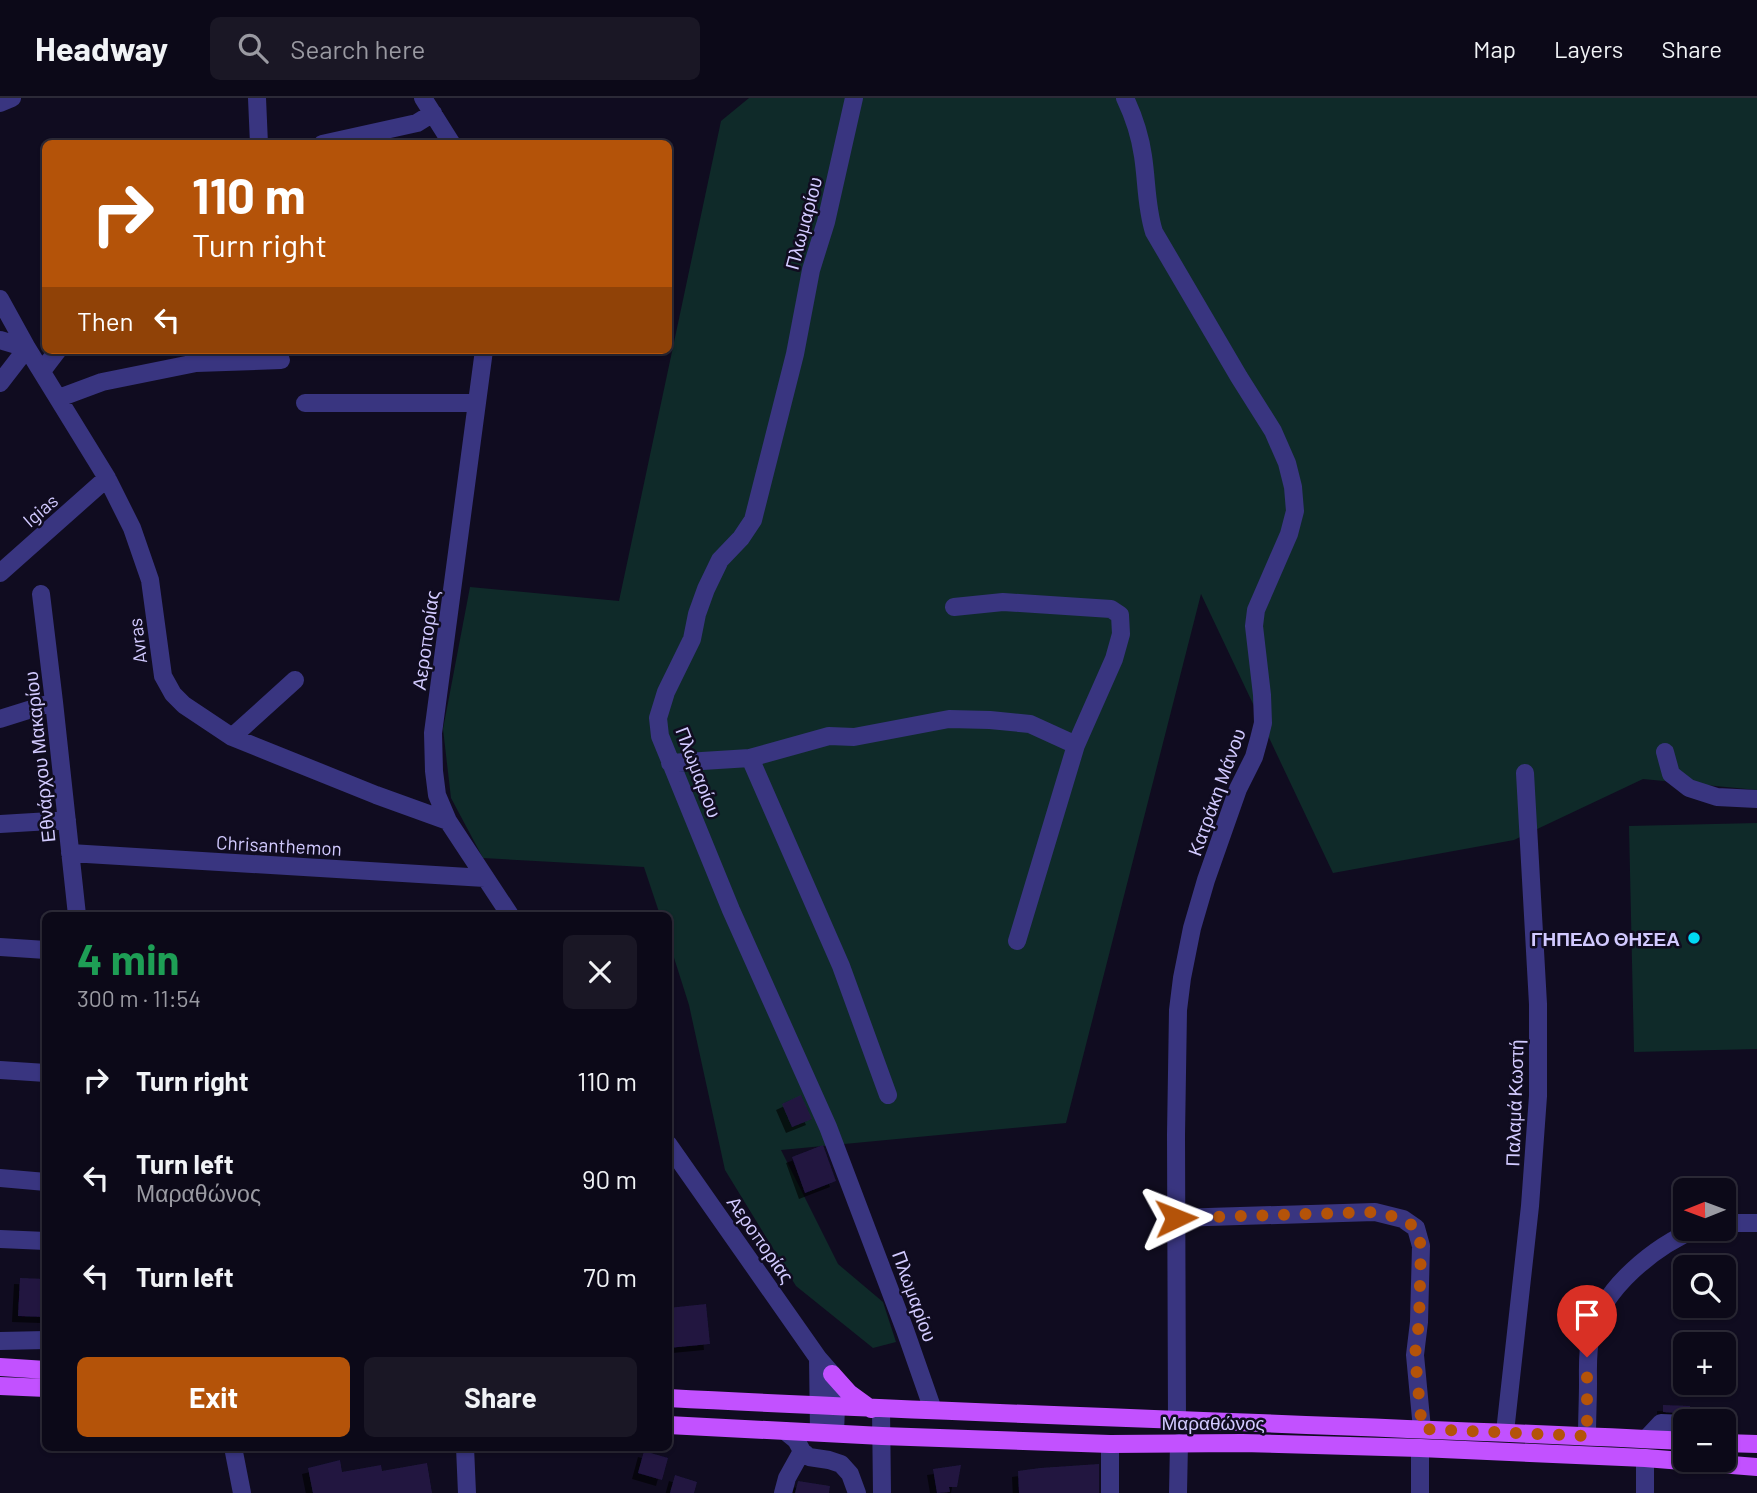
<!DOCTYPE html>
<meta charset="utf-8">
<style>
:root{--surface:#0c0918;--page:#1a1725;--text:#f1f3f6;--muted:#9a9aa2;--line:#2c2a37;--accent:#b45309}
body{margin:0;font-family:Barlow,sans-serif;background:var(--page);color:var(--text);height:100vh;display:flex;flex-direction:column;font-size:26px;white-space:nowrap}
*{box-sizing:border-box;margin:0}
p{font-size:23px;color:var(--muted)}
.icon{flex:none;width:38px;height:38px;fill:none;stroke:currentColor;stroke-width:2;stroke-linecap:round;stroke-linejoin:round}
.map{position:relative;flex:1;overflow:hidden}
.details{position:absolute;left:42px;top:814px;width:630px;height:539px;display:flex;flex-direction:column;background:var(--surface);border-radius:10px;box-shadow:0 2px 5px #0004,0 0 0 2px var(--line)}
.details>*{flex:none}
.guide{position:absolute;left:42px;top:42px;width:630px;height:214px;border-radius:10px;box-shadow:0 2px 5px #0004,0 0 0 2px var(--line);background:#b45309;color:#fff;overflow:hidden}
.needle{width:46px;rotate:269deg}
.fabs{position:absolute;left:1673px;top:1080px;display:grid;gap:14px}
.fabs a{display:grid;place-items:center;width:63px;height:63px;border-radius:10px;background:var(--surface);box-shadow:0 2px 5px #0004,0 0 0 2px var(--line);font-size:35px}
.pin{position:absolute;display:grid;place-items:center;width:60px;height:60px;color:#fff;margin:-72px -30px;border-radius:50% 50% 50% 0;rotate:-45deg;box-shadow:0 0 7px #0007}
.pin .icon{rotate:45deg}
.me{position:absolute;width:77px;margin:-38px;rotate:88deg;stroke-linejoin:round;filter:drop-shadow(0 0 5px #0008)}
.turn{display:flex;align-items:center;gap:24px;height:147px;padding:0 35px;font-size:32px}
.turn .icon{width:91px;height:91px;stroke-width:2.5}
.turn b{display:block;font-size:49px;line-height:60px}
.then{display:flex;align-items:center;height:66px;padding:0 35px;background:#0003;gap:14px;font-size:26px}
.round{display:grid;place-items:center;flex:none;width:74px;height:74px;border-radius:10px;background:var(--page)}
.summary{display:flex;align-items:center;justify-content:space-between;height:119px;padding:0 35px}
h1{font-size:42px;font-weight:700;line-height:52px;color:#1e9e55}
.cta{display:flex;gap:14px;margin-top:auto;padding:14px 35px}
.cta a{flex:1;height:80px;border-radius:10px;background:var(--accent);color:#fff;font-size:28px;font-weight:700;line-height:80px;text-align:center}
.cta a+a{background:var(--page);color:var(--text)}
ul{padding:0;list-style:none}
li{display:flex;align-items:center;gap:21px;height:98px;padding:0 35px}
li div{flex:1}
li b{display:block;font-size:26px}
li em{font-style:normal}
header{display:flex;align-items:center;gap:42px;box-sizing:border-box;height:98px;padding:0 35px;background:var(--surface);border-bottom:2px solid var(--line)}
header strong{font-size:33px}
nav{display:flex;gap:38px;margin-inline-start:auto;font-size:24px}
.search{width:490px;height:63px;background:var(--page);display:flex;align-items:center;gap:18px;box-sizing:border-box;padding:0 24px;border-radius:10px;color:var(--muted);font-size:26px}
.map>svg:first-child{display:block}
.green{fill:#0f2a29}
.building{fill:#211741;filter:url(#shadow)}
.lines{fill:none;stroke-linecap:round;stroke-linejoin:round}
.minor{stroke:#393580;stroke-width:18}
.major{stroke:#c251ff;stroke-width:18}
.route{stroke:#b45309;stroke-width:12;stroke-dasharray:0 21.6}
.poi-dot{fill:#00d8f5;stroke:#100c20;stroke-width:2.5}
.labels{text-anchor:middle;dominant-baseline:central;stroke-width:5;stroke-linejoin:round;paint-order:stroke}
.street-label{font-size:19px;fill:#d2caff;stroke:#100c20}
.poi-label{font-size:19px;font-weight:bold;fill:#d2caff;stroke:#100c20;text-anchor:end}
</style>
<header>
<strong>Headway</strong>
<div class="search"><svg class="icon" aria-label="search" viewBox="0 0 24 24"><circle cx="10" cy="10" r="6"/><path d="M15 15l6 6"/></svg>Search here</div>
<nav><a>Map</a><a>Layers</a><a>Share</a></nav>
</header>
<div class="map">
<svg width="1757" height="1395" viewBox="0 0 1757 1395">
<defs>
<filter id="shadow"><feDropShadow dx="-6" dy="6" stdDeviation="0" flood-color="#0009"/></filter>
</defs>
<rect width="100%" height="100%" fill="#100c20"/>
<path class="green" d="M749 0H1757V692L1643 681 1514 742 1333 775 1201 496 1066 1025 781 1052 838 1166 883 1204 896 1244 873 1250 796 1188 725 1072 689 907 669 844 668 817H660L644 769 483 760 451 700 443 631 470 489 619 503 721 23Z
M1757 725V951L1634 954 1629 728Z"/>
<path class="building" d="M801 997 812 1021 792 1029 782 1006Z
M823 1047 836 1083 805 1095 792 1059Z
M20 1180 46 1181V1219L18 1218Z
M706 1206 710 1246 668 1250V1210Z
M1663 1307 1690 1308V1316L1663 1314Z
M644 1353 668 1360 662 1382 638 1375Z
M340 1362 342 1374 381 1367 382 1373 427 1365 432 1395H313L308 1370Z
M1099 1366V1395H1019L1018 1373 1040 1370Z
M961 1367 957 1389H949L950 1394 937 1395 933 1371Z
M675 1377 697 1384 694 1395H670Z
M798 1383 830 1388 829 1395H795Z"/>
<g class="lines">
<path class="minor" d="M257 0 259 46
M423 0 452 46
M854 0 826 124 811 172 795 256 753 422 741 440 720 462 706 491 697 516 692 541 666 594 658 620 660 638 731 812 828 1029 905 1232 933 1312
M1125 0C1134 19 1140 37 1143 58 1147 84 1146 109 1154 134L1239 279 1273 333 1287 365 1293 389 1295 413 1289 436 1256 512 1254 528 1262 597 1263 625 1259 641 1254 659 1238 691 1206 782 1192 830 1182 880 1178 912 1176 1037 1177 1322
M0 5 12 0
M322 46 417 25 433 15
M0 201 27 250 107 380 132 430 150 482 163 578 173 596 184 607 232 639 376 697 448 723
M0 242 27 250
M484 252 433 635 434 673 437 697 448 723 510 817
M42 273 58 252
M0 285 27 250
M59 300 102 284 196 265 281 262
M305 305H477
M0 475 107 380
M41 496 54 604 77 817
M954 509 1003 504 1111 511 1120 517 1121 536 1114 561 1076 647 1017 843
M0 621 54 604
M232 639 295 582
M1665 654 1671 676 1689 690 1717 699 1757 701
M750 660 841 868 888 997
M670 665 750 660 829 638 854 639 949 621 990 622 1030 626 1076 647
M0 726 67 722
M70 755 485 780
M0 849 46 852
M0 972 46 975
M668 1046 818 1260 832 1276 836 1309 835 1335
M0 1080 46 1084
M1176 1120 1375 1114 1403 1121 1416 1130 1421 1148 1419 1224 1415 1257 1422 1331
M1724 1125H1757
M0 1141 46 1143
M0 1243 46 1242
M818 1260 819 1334
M881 1311 882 1395
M785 1333 796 1342 802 1353 809 1359 829 1362 841 1366 850 1376 857 1395
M1505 1334 1530 1108 1538 998V906L1525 675
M1587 1338C1587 1320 1588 1302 1588 1285 1588 1268 1587 1253 1591 1237 1603 1189 1655 1148 1698 1130
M1646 1341 1661 1325 1685 1326
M1110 1346V1395
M233 1349 242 1395
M465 1349 467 1395
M783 1395 787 1380 802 1353
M1178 1395 1179 1345
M1420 1395V1350
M1645 1395V1360"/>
<path class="major" d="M0 1269 46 1272
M832 1276 849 1295 871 1311
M0 1288 46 1290
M668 1300C1007 1318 1346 1326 1685 1343
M668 1327 882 1338 1110 1346 1242 1345 1420 1350 1645 1360 1757 1369
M1724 1345 1757 1346"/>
</g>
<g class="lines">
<path class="route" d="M1176 1120 1375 1114 1403 1121 1416 1130 1421 1148 1419 1224 1415 1257 1422 1331 1587 1338V1259"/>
</g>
<circle class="poi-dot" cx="1694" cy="840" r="7"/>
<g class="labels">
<g class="street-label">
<text transform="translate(803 125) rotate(-75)">Πλωμαρίου</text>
<text transform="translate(40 412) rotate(-41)">Igias</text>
<text transform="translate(425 542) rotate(-82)">Αεροπορίας</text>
<text transform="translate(137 543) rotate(-97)">Avras</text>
<text transform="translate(39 659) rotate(-96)">Εθνάρχου Μακαρίου</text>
<text transform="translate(699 674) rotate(69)">Πλωμαρίου</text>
<text transform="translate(1216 694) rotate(-70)">Κατράκη Μάνου</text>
<text transform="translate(279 747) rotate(3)">Chrisanthemon</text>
<text transform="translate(1514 1005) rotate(-88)">Παλαμά Κωστή</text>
<text transform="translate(761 1141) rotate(55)">Αεροπορίας</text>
<text transform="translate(915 1198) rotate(70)">Πλωμαρίου</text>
<text x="1213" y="1324">Μαραθώνος</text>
</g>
<g class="poi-label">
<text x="1680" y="840">ΓΗΠΕΔΟ ΘΗΣΕΑ</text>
</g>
</g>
</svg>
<div class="fabs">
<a><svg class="needle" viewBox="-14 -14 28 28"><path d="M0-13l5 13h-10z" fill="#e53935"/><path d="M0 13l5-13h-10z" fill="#9a9aa2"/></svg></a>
<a><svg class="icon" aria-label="search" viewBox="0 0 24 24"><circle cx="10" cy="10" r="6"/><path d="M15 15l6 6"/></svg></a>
<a>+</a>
<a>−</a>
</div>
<div class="pin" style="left:1587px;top:1259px;background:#d93025"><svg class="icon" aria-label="arrive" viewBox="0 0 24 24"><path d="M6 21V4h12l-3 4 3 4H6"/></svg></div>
<svg class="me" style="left:1176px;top:1120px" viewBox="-20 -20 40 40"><path d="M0-17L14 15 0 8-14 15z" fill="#b45309" stroke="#fff" stroke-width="4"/></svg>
<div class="guide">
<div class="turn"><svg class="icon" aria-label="right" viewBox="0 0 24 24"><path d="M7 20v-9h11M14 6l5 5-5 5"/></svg><div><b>110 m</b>Turn right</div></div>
<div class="then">Then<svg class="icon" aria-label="left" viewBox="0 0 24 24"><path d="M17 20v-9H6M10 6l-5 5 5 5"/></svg></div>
</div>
<section class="details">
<div class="summary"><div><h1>4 min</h1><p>300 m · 11:54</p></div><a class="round"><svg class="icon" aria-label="close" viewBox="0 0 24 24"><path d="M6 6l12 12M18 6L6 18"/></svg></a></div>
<ul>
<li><svg class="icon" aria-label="right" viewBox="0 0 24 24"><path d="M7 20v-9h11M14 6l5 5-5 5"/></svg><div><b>Turn right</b></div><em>110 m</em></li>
<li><svg class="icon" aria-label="left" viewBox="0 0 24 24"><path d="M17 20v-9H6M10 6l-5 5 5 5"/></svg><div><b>Turn left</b><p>Μαραθώνος</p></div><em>90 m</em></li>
<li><svg class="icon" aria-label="left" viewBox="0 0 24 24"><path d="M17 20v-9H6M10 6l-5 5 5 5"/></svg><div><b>Turn left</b></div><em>70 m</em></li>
</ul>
<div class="cta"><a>Exit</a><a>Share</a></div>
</section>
</div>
